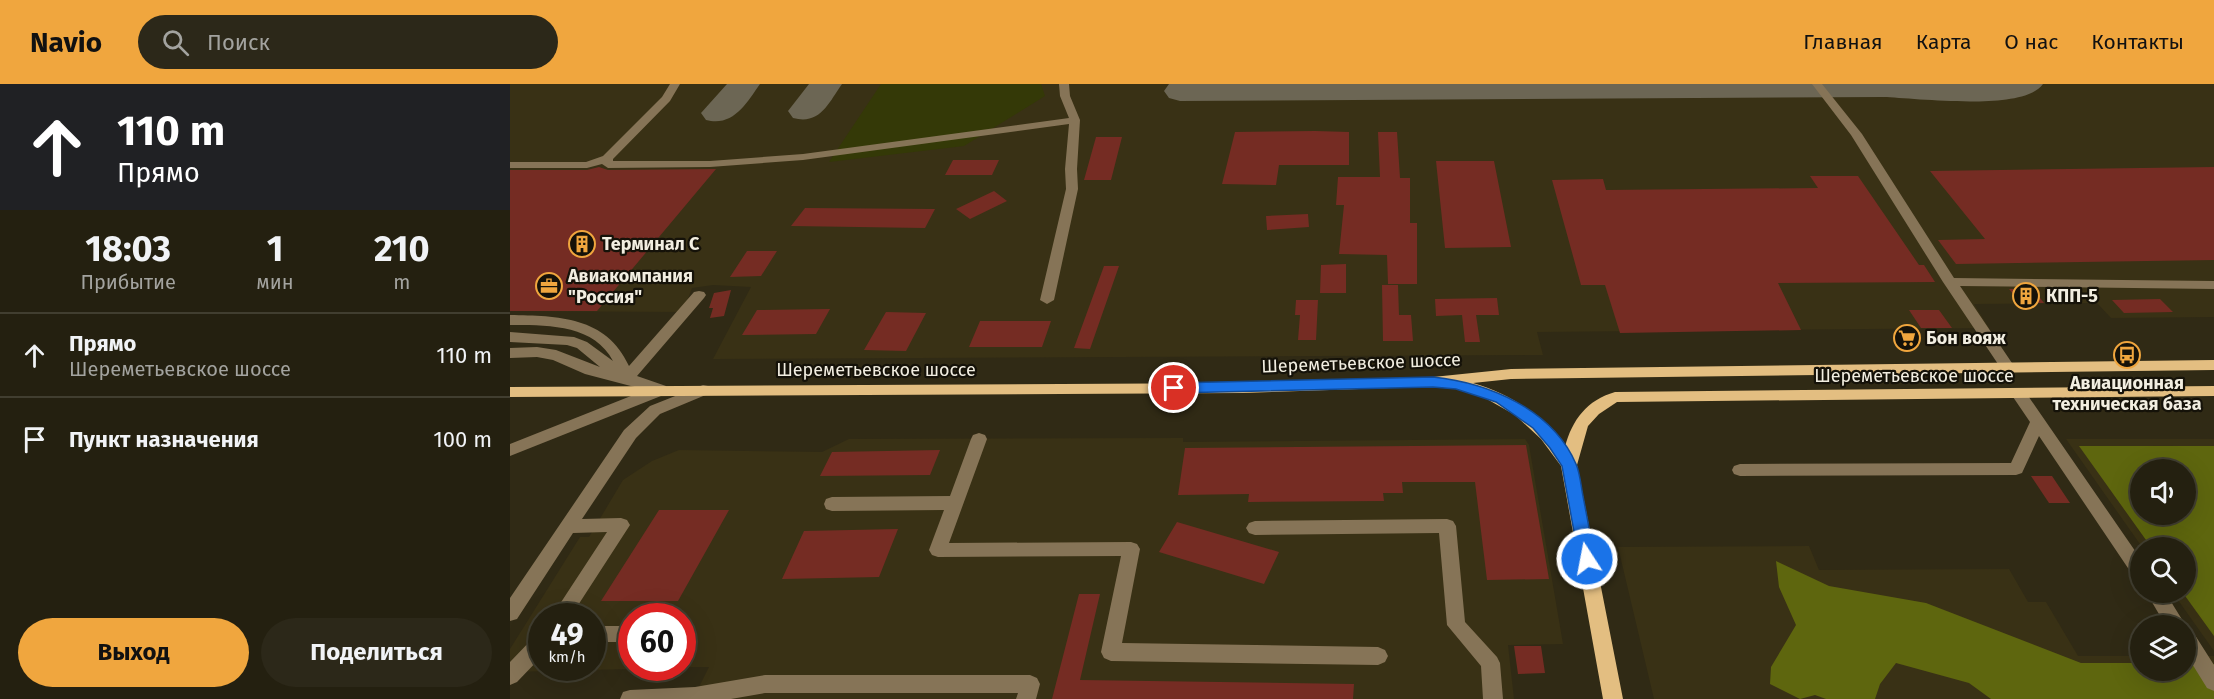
<!DOCTYPE html>
<html lang="ru">
<meta charset="utf-8">
<style>
:root{--surface:#242010;--page:#2c2819;--text:#f1f3f6;--muted:#a3a39f;--line:#413e30;--accent:#f0a63e}
body{margin:0;font-family:"Fira Sans",sans-serif;background:var(--page);color:var(--text);height:100vh;display:flex;flex-direction:column;font-size:22px;white-space:nowrap}
*{box-sizing:border-box;margin:0}
p{font-size:20px;color:var(--muted)}
.icon{flex:none;width:33px;height:33px;fill:none;stroke:currentColor;stroke-width:2;stroke-linecap:round;stroke-linejoin:round}
.map{position:relative;flex:1;overflow:hidden}
.sheet{display:flex;flex-direction:column;background:var(--surface);width:510px}
.sheet>*{flex:none}
.banner{background:#202124;color:#fff;overflow:hidden}
.controls{position:absolute;left:1620px;top:375px;display:grid;gap:12px}
.controls a{display:grid;place-items:center;width:66px;height:66px;border-radius:50%;background:var(--surface);box-shadow:0 6px 24px #0002,0 0 0 2px var(--line);font-size:30px}
.speed{position:absolute;left:18px;top:519px;display:flex;gap:12px;font-size:30px;font-weight:700;text-align:center}
.speed>*{display:grid;place-content:center;width:78px;height:78px;border-radius:50%;background:var(--surface);box-shadow:0 6px 24px #0002,0 0 0 2px var(--line);line-height:1}
.speed small{font-size:15px;font-weight:400}
.speed .limit{border:9px solid #d22;background:#fff;color:#111}
.pin{position:absolute;display:grid;place-items:center;width:51px;height:51px;color:#fff;margin:-26px;border:3px solid #fff;border-radius:50%;box-shadow:0 2px 6px #0007}
.me{position:absolute;width:66px;margin:-33px;rotate:349deg;stroke-linejoin:round;filter:drop-shadow(0 0 4px #0008)}
.turn{display:flex;align-items:center;gap:21px;height:126px;padding:0 18px;font-size:27px}
.turn .icon{width:78px;height:78px;stroke-width:2.5}
.turn b{display:block;font-size:42px;line-height:51px}
.eta{display:flex;justify-content:space-evenly;align-items:center;height:102px;text-align:center}
.eta b{font-size:36px;font-weight:700;line-height:42px}
.cta{display:flex;gap:12px;margin-top:auto;padding:12px 18px}
.cta a{flex:1;height:69px;border-radius:36px;background:var(--accent);color:#111;font-size:24px;font-weight:700;line-height:69px;text-align:center}
.cta a+a{background:var(--page);color:var(--text)}
ul{padding:0;list-style:none}
li{display:flex;align-items:center;gap:18px;height:84px;padding:0 18px;border-top:2px solid var(--line)}
li div{flex:1}
li b{display:block;font-size:22px}
li em{font-style:normal}
header{display:flex;align-items:center;gap:36px;box-sizing:border-box;height:84px;padding:0 30px;background:var(--accent);color:#111}
header strong{font-size:28px}
nav{display:flex;gap:33px;margin-inline-start:auto;font-size:21px}
.search{width:420px;height:54px;background:var(--page);display:flex;align-items:center;gap:15px;box-sizing:border-box;padding:0 21px;border-radius:33px;color:var(--muted);font-size:22px}
main{display:flex;flex:1;min-height:0}
.map>svg:first-child{display:block}
.built{fill:#393115;fill-rule:evenodd}
.green{fill:#343907}
.forest{fill:#5e660e;fill-rule:evenodd}
.lines{fill:none;stroke-linecap:round;stroke-linejoin:round}
.taxiway{fill:#6c6654;fill-rule:evenodd}
.building{fill:#752c23}
.minor{fill:#867457;fill-rule:evenodd}
.major{fill:#e3be81;fill-rule:evenodd}
.route{fill:#1a73e8;stroke:#114b97;stroke-width:1.5}
.labels{text-anchor:middle;dominant-baseline:central;stroke-width:4.5;stroke-linejoin:round;paint-order:stroke}
.poi-label{font-size:18px;font-weight:bold;fill:#f2eee1;stroke:#151209;text-anchor:start}
.street-label{font-size:18px;fill:#f2eee1;stroke:#151209}
</style>
<header>
<strong>Navio</strong>
<div class="search"><svg class="icon" aria-label="search" viewBox="0 0 24 24"><circle cx="10" cy="10" r="6"/><path d="M15 15l6 6"/></svg>Поиск</div>
<nav><a>Главная</a><a>Карта</a><a>О нас</a><a>Контакты</a></nav>
</header>
<main>
<section class="sheet">
<div class="banner">
<div class="turn"><svg class="icon" aria-label="ahead" viewBox="0 0 24 24"><path d="M12 20V5M6 11l6-6 6 6"/></svg><div><b>110 m</b>Прямо</div></div>
</div>
<div class="eta">
<div><b>18:03</b><p>Прибытие</p></div>
<div><b>1</b><p>мин</p></div>
<div><b>210</b><p>m</p></div>
</div>
<ul>
<li><svg class="icon" aria-label="ahead" viewBox="0 0 24 24"><path d="M12 20V5M6 11l6-6 6 6"/></svg><div><b>Прямо</b><p>Шереметьевское шоссе</p></div><em>110 m</em></li>
<li><svg class="icon" aria-label="arrive" viewBox="0 0 24 24"><path d="M6 21V4h12l-3 4 3 4H6"/></svg><div><b>Пункт назначения</b></div><em>100 m</em></li>
</ul>
<div class="cta"><a>Выход</a><a>Поделиться</a></div>
</section>
<div class="map">
<svg width="1704" height="615" viewBox="0 0 1704 615">
<rect width="100%" height="100%" fill="#302a15"/>
<path class="built" d="M0 0H1704V233L1601 234 1587 219 1464 220 1479 244 1027 248 1033 271 203 275 241 203 203 201 182 204 173 228 0 227Z
M673 354V358L1015 355 1019 361 1053 560 998 561 1004 615H183L199 583H173L172 532H122V584H156L0 588V565L70 453H79L113 396 142 377 169 366 312 368 339 355ZM32 532H82V584H32Z
M1556 355H1704V567L1663 509 1676 508V464L1632 463ZM1630 386H1676V430H1630Z
M1299 462 1309 486 1499 485 1518 518H1536L1568 572H1630V586H1676V572H1704V615H1144L1108 463Z"/>
<path class="green" d="M371 0H531L535 12 454 62 319 78Z"/>
<path class="forest" d="M1569 362H1704V552L1673 509 1676 508V464L1641 463ZM1630 386H1676V430H1630Z
M1266 477 1319 502 1416 519 1571 579H1630V586H1676V580H1704V615H1481L1459 599 1386 579 1370 600 1365 615H1316L1305 611 1290 615 1260 600 1261 583 1286 541 1269 503Z"/>
<g class="lines">
<path class="taxiway" d="M217 0H250C236 20 223 43 196 36L191 29Z
M299 0H332C318 20 310 41 283 34L278 27Z
M659 0H1533C1514 28 1406 14 1373 13L670 17 659 14 654 7Z"/>
</g>
<path class="building" d="M805 47 839 48V81H769L766 101 712 100 725 48Z
M868 48H887L890 94H900V139H907V200H878L877 171 829 170 834 121H826L828 93H870Z
M586 53H612L601 96H574Z
M443 76H489L482 91H435Z
M926 77H984L1001 163 935 164Z
M89 83 98 86 206 85 87 227H0V86H77Z
M1704 83V176L1446 180 1428 156 1475 155 1420 87Z
M1300 92H1348L1409 181H1414L1425 198 1268 199 1291 246 1110 249 1095 201H1071L1042 96 1093 95 1096 106 1308 104Z
M484 107 497 117 460 135 446 125Z
M295 124 425 125 415 144 281 142Z
M798 130 799 143 757 146 756 132Z
M237 167H267L251 192 220 193Z
M836 180V209H810L811 181Z
M594 182H609L580 265 564 264Z
M872 201H888L889 231H901L903 257H873Z
M1499 205H1523L1534 219H1510Z
M221 206 214 232 200 234 203 224H199L204 209Z
M987 214 989 231H966L970 258H955L952 231 926 232 925 215Z
M1650 215 1663 228 1614 229 1602 216Z
M786 216H808L806 256H788L790 231H785Z
M320 225 306 250 232 251 247 226Z
M1399 226H1429L1442 244H1411Z
M376 228 416 229 396 267 354 266Z
M470 237H541L532 263H459Z
M1016 361 1039 495 977 496 965 398H892L893 409H873L874 417 738 418 739 410 668 411 675 364Z
M430 366 420 391 310 392 322 368Z
M1521 392H1542L1560 419H1539Z
M149 426H219L168 517H91Z
M667 438 769 468 754 500 649 468Z
M388 445 369 493 272 495 294 447Z
M569 510H590L570 596 844 600 843 615H542Z
M1004 562H1031L1035 589 1008 590Z"/>
<g class="lines">
<path class="minor" d="M160 0H170L160 17 103 75V77H200L293 70 559 34 550 12 549 0H559L560 12 570 36 567 85 568 105 544 216 537 220 530 216 556 105 555 85 559 40 293 76 200 83 98 84 92 80 77 84H0V78H76L93 72 152 13Z
M1302 0H1312L1352 50 1444 194 1704 197V205L1450 202 1504 282 1502 286H1492L1433 198 1341 51Z
M189 207 194 208 196 211 194 214 127 292 156 302 158 306 156 310 0 372V360L136 306 75 290 43 276 27 273 0 274V264L27 263 46 266 90 283 67 264 57 261 0 258V248L64 253 77 258 103 277C84 240 36 241 0 241V231C48 232 96 232 119 282L184 208Z
M193 301 198 302 200 306 198 310 150 330 126 354 72 435 111 434 117 436 120 441 61 532H42L97 448 63 449 7 535 0 537V514L114 346 140 322Z
M1509 305 1514 306 1630 474V495L1624 493 1529 352 1512 389 1506 391 1230 392 1224 390 1222 386 1224 382 1230 380 1501 379 1520 338 1501 310 1504 306Z
M469 349 475 351 477 355 439 459 621 458 627 460 630 465 612 559 868 563 875 566 878 572 875 578 868 581 601 577 594 574 591 568 611 472 428 473 422 471 419 466 434 426 322 427 316 425 314 420 316 415 322 413 440 412 461 355 463 351Z
M937 435 943 437 946 442 955 538 987 573 990 579 993 615H973L971 582 937 541 929 449 745 451 739 449 736 444 739 439 745 437Z
M1636 508H1655L1676 542V544V542H1656Z
M82 542H122V558H82Z
M1676 546 1683 548 1704 581V607L1697 604 1676 570Z
M32 550V572L7 598 0 601V578L25 552Z
M255 591H520L527 594 530 600 526 615H506L508 609H255L221 615H110L113 608 120 606 185 603Z"/>
<path class="major" d="M1704 276V286L1001 295 963 299C1001 310 1032 331 1055 363 1062 336 1077 316 1105 308L1704 302V312L1107 318 1089 330 1078 342 1067 381 1113 615H1093L1051 382 1031 355 1005 331 975 314 938 302 733 309 0 313V303L733 299 923 293 1001 285Z"/>
</g>
<path class="route" d="M923 293C979 299 1042 325 1066 380 1070 389 1071 402 1073 412 1077 433 1081 454 1085 475L1083 480 1077 482 1071 480 1069 475 1052 382 1040 364 1023 344 986 318 946 305 923 303 664 309 657 304 664 299Z"/>
<defs>
<symbol id="building-ring" viewBox="-11 -11 22 22"><circle r="9.5" fill="#151209" stroke="#f0a63e" stroke-width="1.5"/><path d="M-4-6H4V6H1V3H-1V6H-4ZM-2.5-4.3h1.7v1.8h-1.7ZM.8-4.3h1.7v1.8H.8ZM-2.5-1h1.7V.8h-1.7ZM.8-1h1.7V.8H.8Z" fill="#f0a63e"/></symbol>
<symbol id="office-ring" viewBox="-11 -11 22 22"><circle r="9.5" fill="#151209" stroke="#f0a63e" stroke-width="1.5"/><path d="M-6-3h4V-5.5h4V-3h4V5H-6ZM-1-4.5V-3h2v-1.5ZM-6 0V1H6V0Z" fill="#f0a63e"/></symbol>
<symbol id="supermarket-ring" viewBox="-11 -11 22 22"><circle r="9.5" fill="#151209" stroke="#f0a63e" stroke-width="1.5"/><path d="M-6-5.5h2.5l.6 2H6L4.5 2H-2.5L-4.4-4H-6ZM-1.5 3.2a1.3 1.3 0 1 0 .1 0ZM3 3.2a1.3 1.3 0 1 0 .1 0Z" fill="#f0a63e"/></symbol>
<symbol id="bus-ring" viewBox="-11 -11 22 22"><circle r="9.5" fill="#151209" stroke="#f0a63e" stroke-width="1.5"/><path d="M-5-6H5V4H4V6H2V4H-2V6H-4V4H-5ZM-3.5-4V0h7V-4ZM-3.5 1.2v1.5H-2V1.2ZM2 1.2v1.5H3.5V1.2Z" fill="#f0a63e"/></symbol>
</defs>
<g fill-rule="evenodd">
<use href="#building-ring" x="57" y="145" width="30" height="30"/>
<use href="#office-ring" x="24" y="187" width="30" height="30"/>
<use href="#building-ring" x="1501" y="197" width="30" height="30"/>
<use href="#supermarket-ring" x="1382" y="239" width="30" height="30"/>
<use href="#bus-ring" x="1602" y="256" width="30" height="30"/>
</g>
<g class="labels">
<g class="poi-label">
<text x="92" y="160">Терминал C</text>
<text x="58" y="192">Авиакомпания<tspan x="58" dy="21">"Россия"</tspan></text>
<text x="1536" y="212">КПП-5</text>
<text x="1416" y="254">Бон вояж</text>
<text x="1617" y="299" text-anchor="middle">Авиационная<tspan x="1617" dy="21">техническая база</tspan></text>
</g>
<g class="street-label">
<text transform="translate(851 279) rotate(-2)">Шереметьевское шоссе</text>
<text x="366" y="286">Шереметьевское шоссе</text>
<text x="1404" y="292">Шереметьевское шоссе</text>
</g>
</g>
</svg>
<div class="controls">
<a><svg class="icon" aria-label="sound" viewBox="0 0 24 24"><path d="M4 9h4l5-4v14l-5-4H4zM17 9q2 3 0 6"/></svg></a>
<a><svg class="icon" aria-label="search" viewBox="0 0 24 24"><circle cx="10" cy="10" r="6"/><path d="M15 15l6 6"/></svg></a>
<a><svg class="icon" aria-label="layers" viewBox="0 0 24 24"><path d="M12 4l9 5-9 5-9-5zM3 14l9 5 9-5"/></svg></a>
</div>
<div class="speed"><div>49<small>km/h</small></div><div class="limit">60</div></div>
<div class="pin" style="left:664px;top:304px;background:#d93025"><svg class="icon" aria-label="arrive" viewBox="0 0 24 24"><path d="M6 21V4h12l-3 4 3 4H6"/></svg></div>
<svg class="me" style="left:1077px;top:475px" viewBox="-20 -20 40 40"><circle r="17" fill="#1a73e8" stroke="#fff" stroke-width="3"/><path d="M0-11L8 9 0 5-8 9z" fill="#fff"/></svg>
</div>
</main>
